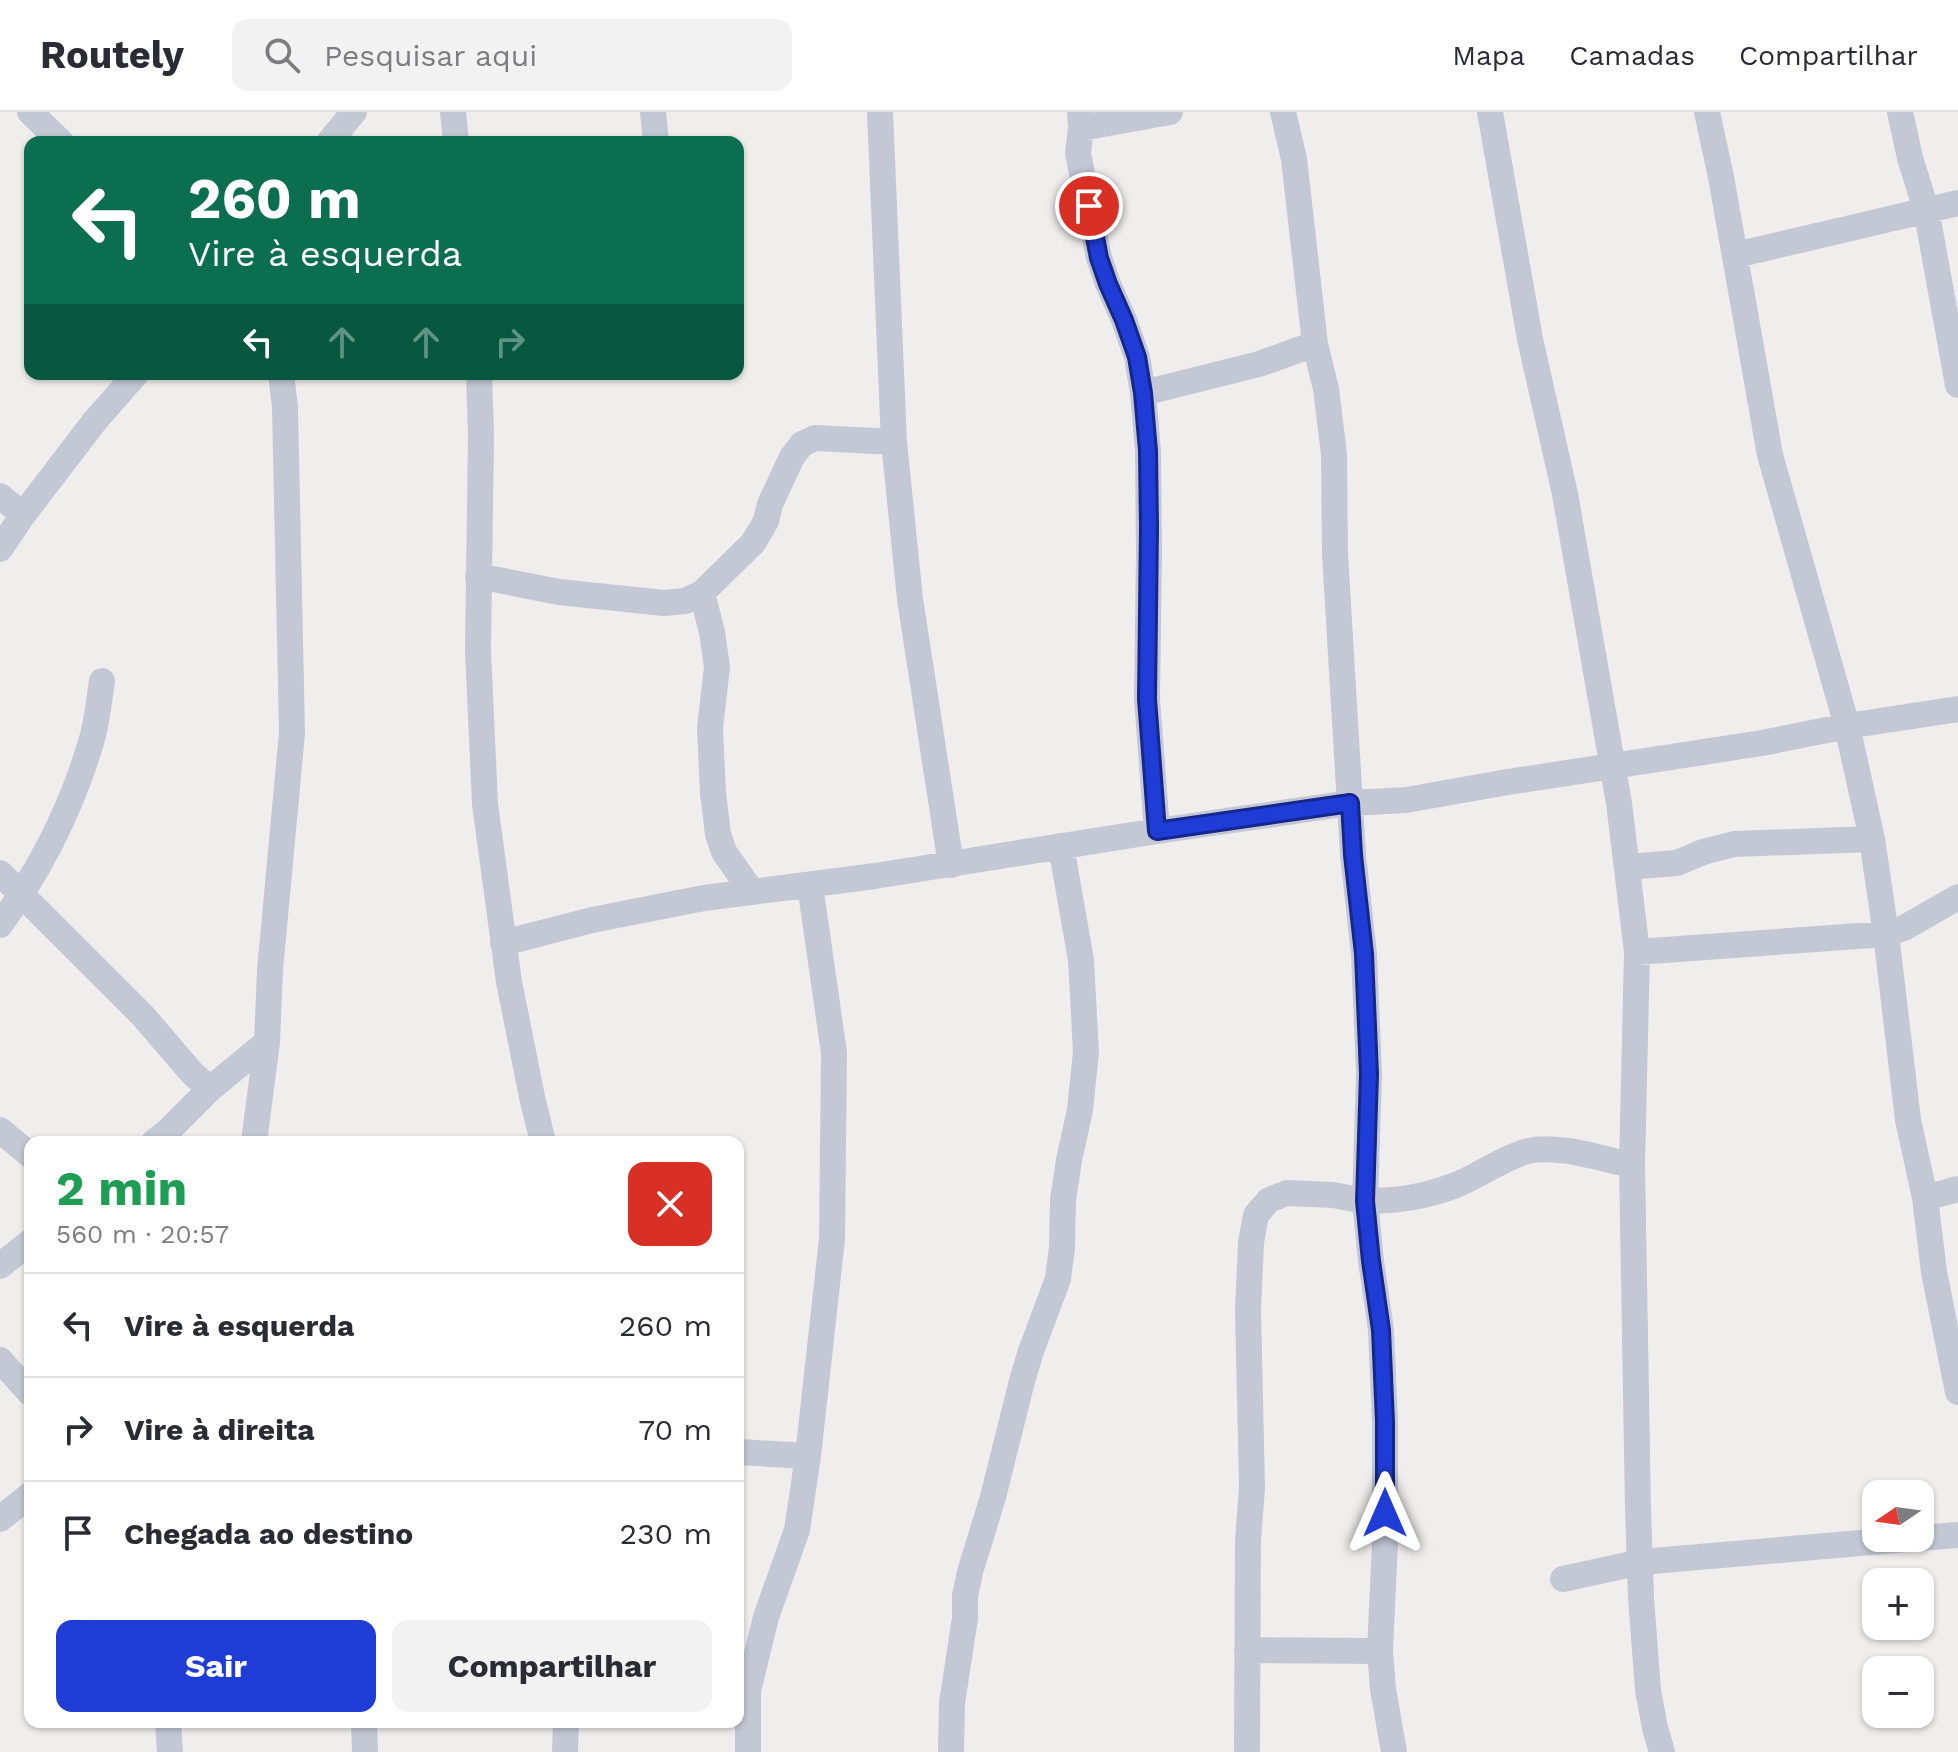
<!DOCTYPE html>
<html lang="pt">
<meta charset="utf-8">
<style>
:root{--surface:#fff;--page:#f2f2f3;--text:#2b2b33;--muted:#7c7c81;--line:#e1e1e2;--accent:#203cd7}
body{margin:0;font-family:"Work Sans",sans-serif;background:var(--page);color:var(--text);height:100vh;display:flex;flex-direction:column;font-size:30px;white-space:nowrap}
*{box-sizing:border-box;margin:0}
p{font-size:26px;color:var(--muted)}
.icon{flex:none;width:44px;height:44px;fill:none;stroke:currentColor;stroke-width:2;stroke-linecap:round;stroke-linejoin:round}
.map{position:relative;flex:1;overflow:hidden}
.details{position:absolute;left:24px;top:1024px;width:720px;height:592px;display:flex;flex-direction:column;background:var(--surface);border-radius:16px;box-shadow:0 2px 6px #0004}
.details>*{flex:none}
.hud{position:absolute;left:24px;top:24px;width:720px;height:244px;border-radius:16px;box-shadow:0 2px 6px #0004;background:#0b6e4f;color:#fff;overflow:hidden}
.needle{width:52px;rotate:257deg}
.buttons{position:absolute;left:1862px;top:1368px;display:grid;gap:16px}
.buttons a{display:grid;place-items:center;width:72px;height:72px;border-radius:16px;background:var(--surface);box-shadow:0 2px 6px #0004;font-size:40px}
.pin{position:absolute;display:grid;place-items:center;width:68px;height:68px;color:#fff;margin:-34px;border:4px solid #fff;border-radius:50%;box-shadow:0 2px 8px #0007}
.me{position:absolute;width:88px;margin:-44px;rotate:0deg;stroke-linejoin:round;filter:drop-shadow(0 0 6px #0008)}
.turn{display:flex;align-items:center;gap:28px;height:168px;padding:0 32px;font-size:36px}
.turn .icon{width:104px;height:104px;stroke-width:2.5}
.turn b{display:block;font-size:56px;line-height:68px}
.lanes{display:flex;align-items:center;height:76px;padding:0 32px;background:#0003;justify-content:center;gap:40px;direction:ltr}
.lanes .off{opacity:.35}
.round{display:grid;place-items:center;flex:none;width:84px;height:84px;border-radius:16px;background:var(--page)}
.headline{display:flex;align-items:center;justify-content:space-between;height:136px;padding:0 32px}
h1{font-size:48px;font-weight:700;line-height:60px;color:#1e9e55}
.primary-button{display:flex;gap:16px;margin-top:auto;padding:16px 32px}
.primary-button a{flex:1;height:92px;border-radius:16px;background:var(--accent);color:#fff;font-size:32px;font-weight:700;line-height:92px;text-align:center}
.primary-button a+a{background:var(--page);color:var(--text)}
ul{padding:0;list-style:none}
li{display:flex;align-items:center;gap:24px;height:104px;padding:0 32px;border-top:2px solid var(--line)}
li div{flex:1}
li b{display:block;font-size:30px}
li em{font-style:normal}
header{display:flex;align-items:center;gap:48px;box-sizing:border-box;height:112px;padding:0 40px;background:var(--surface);border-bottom:2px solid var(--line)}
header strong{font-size:38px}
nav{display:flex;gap:44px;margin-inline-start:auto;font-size:28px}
.search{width:560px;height:72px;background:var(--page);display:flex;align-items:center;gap:20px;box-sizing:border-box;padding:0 28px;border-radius:16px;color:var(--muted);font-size:30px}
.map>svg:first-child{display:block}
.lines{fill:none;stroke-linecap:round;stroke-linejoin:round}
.minor{stroke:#c4c8d4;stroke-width:26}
.route-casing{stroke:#15278c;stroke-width:20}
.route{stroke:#203cd7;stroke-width:14}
</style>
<header>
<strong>Routely</strong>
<div class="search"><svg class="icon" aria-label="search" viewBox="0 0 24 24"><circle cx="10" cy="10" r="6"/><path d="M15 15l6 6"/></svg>Pesquisar aqui</div>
<nav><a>Mapa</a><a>Camadas</a><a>Compartilhar</a></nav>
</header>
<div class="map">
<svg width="1958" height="1640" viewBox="0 0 1958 1640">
<rect width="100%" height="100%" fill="#f0eeed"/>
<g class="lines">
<path class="minor" d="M30 0 61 30
M453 0 456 30
M653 0 656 30
M880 0 894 330 910 487 951 753
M1080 0 1081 16 1078 41 1099 146 1108 172 1124 208 1137 245 1143 281 1148 339 1149 441 1147 587 1157 719
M1490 0 1530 227 1565 382 1619 691 1637 840 1632 1053 1638 1396 1641 1486 1648 1578 1655 1616 1662 1640
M1707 0 1721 65 1770 343 1847 614 1872 727 1886 822 1908 1008 1925 1086 1934 1160 1958 1280
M1900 0 1910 46 1926 97 1958 273
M1081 16 1170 0
M329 30 354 0
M1736 143 1958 91
M479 262 481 322 478 539 485 692 509 870 532 985 543 1030
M1143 281 1259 252 1315 232
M0 384 23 403
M0 437 23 403 94 310 136 262
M478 464 559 480 664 491 685 489 702 481 753 431 766 409 770 392 792 345 802 332 815 326 894 330
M702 481 712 520 717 555 710 616 713 681 718 722 724 740 752 780
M1627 755 1677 751 1703 740 1734 732 1872 727
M0 761 144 905 192 961 210 977
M0 813C40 758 72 695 91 630 97 611 99 589 102 569
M503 831 592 808 704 786 875 764 1157 719 1350 691 1406 688 1508 670 1762 631 1847 614 1958 597
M1637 840 1886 822 1904 816 1958 785
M0 1018 30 1043
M154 1030 168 1019 210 977 267 930
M254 1030 267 930 270 858 292 621 285 295 281 262
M1925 1086 1958 1077
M0 1154 30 1130
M0 1248 30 1281
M738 1340 808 1344
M0 1407 30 1383
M1920 1426 1958 1423
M1563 1467 1641 1450 1918 1426
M1247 1538 1380 1539
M168 1610 170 1640
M364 1610 365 1640
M565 1640 566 1610
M748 1640V1579L766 1505 797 1418 808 1344 832 1127 834 941 810 773
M951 1640 952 1591 965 1506V1484L970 1460 993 1385 1022 1269 1031 1239 1058 1167 1062 1135 1063 1088 1069 1048 1080 998 1086 940 1081 848 1061 734
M1247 1640 1248 1429 1252 1376 1248 1197 1251 1131 1256 1103 1269 1088 1287 1081 1333 1083 1365 1089 1369 962 1364 842 1353 743 1335 442 1334 342 1326 277 1315 232 1294 47 1283 0
M1394 1640 1383 1577 1380 1539 1385 1431V1310L1381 1218 1371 1149 1365 1089C1399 1089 1424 1085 1456 1073 1479 1064 1504 1045 1528 1039 1558 1032 1602 1047 1632 1053"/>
</g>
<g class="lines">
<defs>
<path id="route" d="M1089 94 1099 146 1108 172 1124 208 1137 245 1143 281 1148 339 1149 415 1147 587 1157 719 1350 691 1353 743 1364 842 1369 962 1365 1089 1371 1149 1381 1218 1385 1310V1401"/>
</defs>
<use href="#route" class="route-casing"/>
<use href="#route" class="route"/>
</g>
</svg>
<div class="buttons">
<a><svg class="needle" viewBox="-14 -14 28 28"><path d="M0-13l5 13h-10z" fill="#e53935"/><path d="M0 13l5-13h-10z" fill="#7c7c81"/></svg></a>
<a>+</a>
<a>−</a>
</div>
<div class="pin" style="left:1089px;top:94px;background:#d93025"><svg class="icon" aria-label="arrive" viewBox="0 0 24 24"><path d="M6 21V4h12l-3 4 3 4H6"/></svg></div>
<svg class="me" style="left:1385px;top:1401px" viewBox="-20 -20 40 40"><path d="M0-17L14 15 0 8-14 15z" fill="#203cd7" stroke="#fff" stroke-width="4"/></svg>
<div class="hud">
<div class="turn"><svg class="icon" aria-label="left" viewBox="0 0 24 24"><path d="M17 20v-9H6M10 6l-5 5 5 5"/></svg><div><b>260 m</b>Vire à esquerda</div></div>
<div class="lanes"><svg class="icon" aria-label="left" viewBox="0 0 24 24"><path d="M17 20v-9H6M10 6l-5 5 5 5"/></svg><svg class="icon off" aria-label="ahead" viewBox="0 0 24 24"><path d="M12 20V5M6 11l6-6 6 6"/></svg><svg class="icon off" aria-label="ahead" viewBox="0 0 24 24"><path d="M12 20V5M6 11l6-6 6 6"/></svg><svg class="icon off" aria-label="right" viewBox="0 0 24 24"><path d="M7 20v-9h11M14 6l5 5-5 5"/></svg></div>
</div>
<section class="details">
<div class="headline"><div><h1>2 min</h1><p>560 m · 20:57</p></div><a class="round" style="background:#d93025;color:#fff"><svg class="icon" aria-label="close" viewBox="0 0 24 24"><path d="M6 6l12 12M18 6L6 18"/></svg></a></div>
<ul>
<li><svg class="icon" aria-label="left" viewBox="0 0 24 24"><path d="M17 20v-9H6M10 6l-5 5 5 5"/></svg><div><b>Vire à esquerda</b></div><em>260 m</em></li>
<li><svg class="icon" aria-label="right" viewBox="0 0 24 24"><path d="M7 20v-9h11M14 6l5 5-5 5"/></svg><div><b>Vire à direita</b></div><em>70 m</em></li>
<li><svg class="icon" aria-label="arrive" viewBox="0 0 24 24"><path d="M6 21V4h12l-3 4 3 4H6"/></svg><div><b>Chegada ao destino</b></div><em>230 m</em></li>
</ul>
<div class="primary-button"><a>Sair</a><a>Compartilhar</a></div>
</section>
</div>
